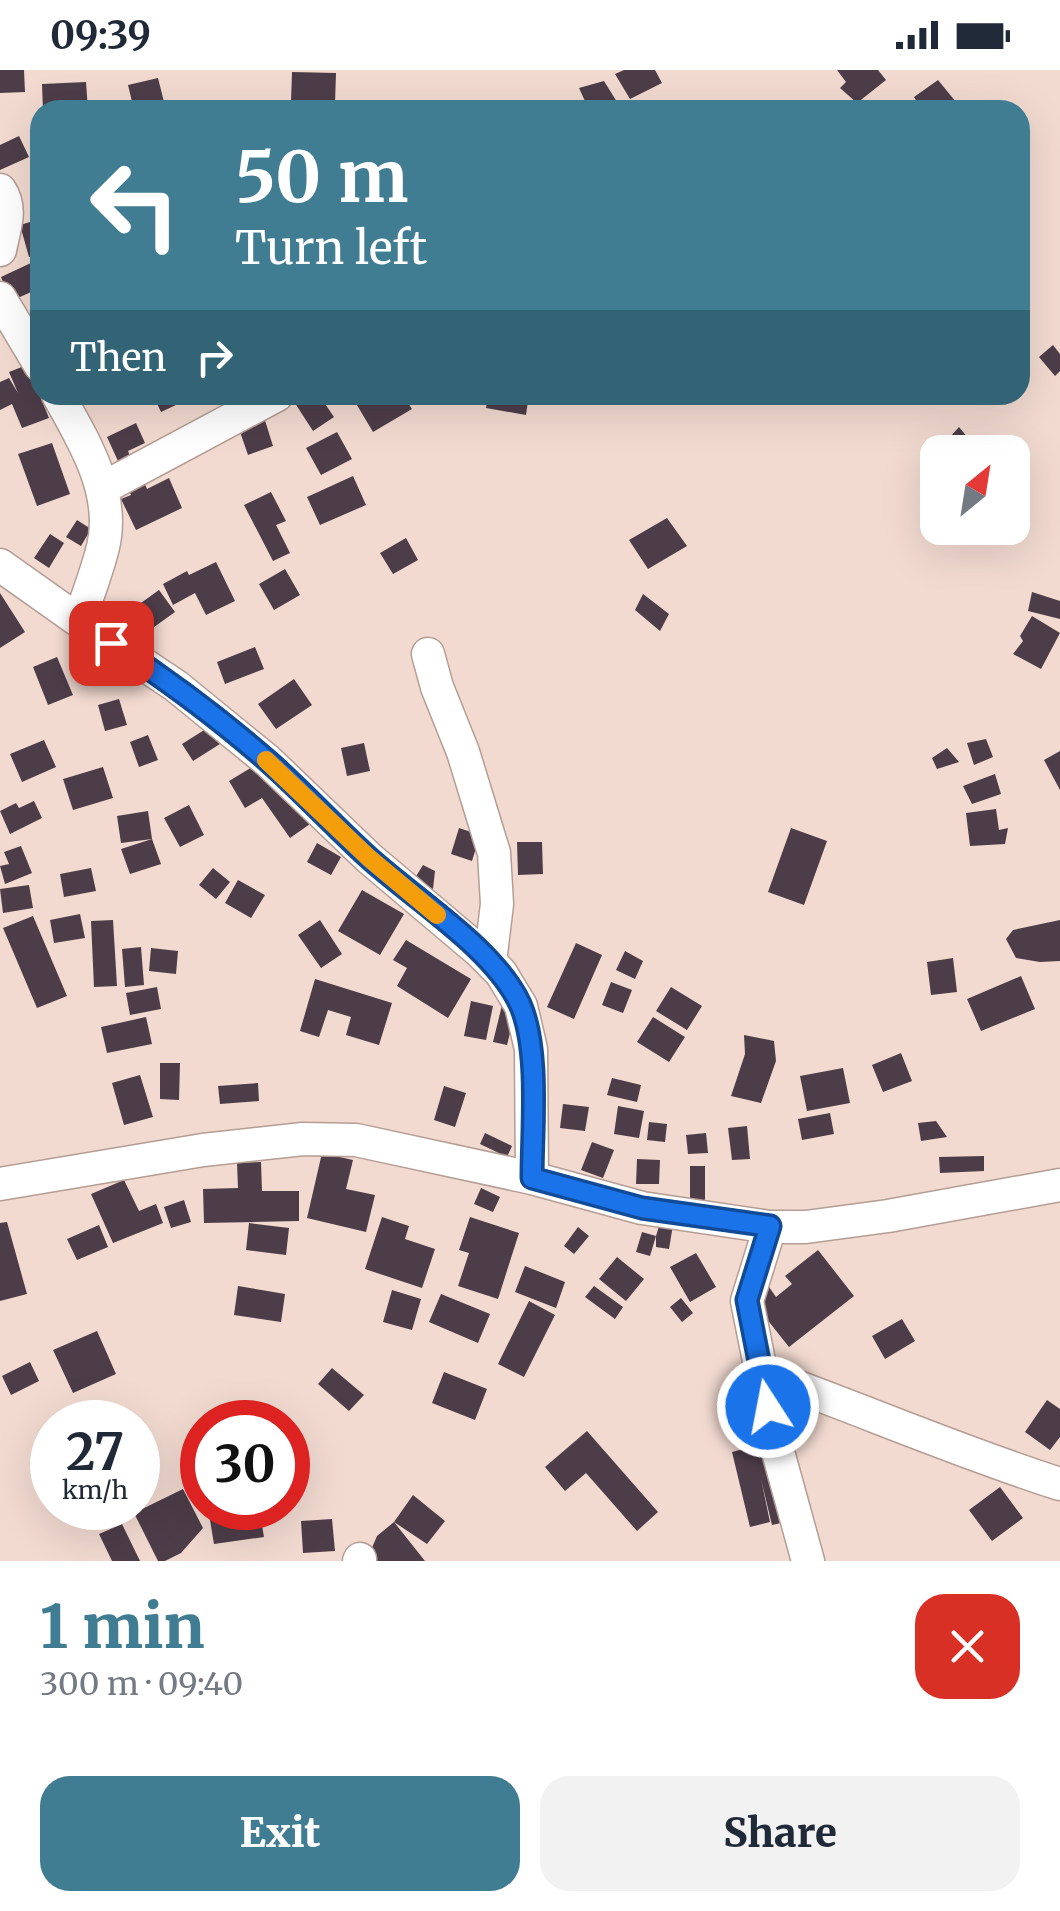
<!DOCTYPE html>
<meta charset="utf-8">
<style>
:root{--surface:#fff;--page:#f2f2f3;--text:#1f2937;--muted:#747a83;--accent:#407d93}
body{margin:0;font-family:Merriweather,serif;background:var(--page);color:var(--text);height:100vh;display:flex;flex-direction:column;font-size:38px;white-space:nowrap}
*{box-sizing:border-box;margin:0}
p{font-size:32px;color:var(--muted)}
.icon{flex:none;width:55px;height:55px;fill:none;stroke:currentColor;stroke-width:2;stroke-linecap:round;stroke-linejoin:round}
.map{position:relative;height:1491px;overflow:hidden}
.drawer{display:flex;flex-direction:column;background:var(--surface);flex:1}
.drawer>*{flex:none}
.banner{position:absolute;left:30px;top:30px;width:1000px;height:305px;border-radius:30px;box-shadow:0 10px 40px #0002;background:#407d93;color:#fff;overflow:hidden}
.needle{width:65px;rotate:30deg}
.fabs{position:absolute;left:920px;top:365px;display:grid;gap:20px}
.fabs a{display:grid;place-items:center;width:110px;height:110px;border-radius:20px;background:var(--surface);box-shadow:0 10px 40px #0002;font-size:50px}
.speed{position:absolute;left:30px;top:1330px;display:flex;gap:20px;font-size:50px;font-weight:700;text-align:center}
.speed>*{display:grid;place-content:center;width:130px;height:130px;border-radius:50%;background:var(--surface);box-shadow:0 10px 40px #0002;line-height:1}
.speed small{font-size:25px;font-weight:400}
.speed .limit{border:15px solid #d22;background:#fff;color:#111}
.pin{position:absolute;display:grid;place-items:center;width:85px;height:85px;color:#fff;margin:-42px;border-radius:20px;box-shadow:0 5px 15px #0006}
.me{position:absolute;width:110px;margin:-55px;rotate:349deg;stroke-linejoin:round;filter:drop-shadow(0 0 8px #0008)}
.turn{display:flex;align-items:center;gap:35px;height:210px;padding:0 40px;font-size:45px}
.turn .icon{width:130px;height:130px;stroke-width:2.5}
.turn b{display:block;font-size:70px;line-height:85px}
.then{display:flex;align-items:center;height:95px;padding:0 40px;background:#0003;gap:20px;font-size:38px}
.round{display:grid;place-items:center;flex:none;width:105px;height:105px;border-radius:30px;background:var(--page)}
.headline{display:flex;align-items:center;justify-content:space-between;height:170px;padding:0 40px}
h1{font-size:60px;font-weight:800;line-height:75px;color:var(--accent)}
.primary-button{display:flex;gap:20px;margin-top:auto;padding:20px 40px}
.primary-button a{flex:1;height:115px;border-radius:30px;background:var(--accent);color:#fff;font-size:40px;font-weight:800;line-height:115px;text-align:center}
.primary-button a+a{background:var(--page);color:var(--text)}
.status{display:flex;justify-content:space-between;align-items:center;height:70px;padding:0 50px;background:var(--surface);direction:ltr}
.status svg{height:28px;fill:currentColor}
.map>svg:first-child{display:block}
.building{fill:#4d3d49}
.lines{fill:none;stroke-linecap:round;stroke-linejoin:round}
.minor-casing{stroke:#b49d94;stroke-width:35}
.minor{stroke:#fff;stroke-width:32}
.route-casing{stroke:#114b97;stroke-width:25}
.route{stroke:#1a73e8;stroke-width:18}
.slow{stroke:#f59e0b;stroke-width:18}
</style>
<div class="status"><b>09:39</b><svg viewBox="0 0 49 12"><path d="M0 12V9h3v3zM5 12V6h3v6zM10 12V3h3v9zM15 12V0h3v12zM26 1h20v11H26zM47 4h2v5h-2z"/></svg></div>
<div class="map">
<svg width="1060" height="1491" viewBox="0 0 1060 1491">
<rect width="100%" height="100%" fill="#f2dad0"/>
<path class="building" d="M0 0H24L25 22 0 23Z
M624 0H655L662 13 630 29 615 4Z
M837 0H878L886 10 857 33 840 18 846 12Z
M292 2 336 3 335 34 291 32Z
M158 8 166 40H134L128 15Z
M938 10 956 32 942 40H922L914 27Z
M604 11 622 40H589L579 18Z
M86 12 88 40H43L42 14Z
M19 66 29 87 0 100V75Z
M40 149V184L29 187 20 155Z
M33 192 40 209V218L11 231 1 207Z
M1053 275 1060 284V301L1055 306 1039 287Z
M37 291 40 299V326L49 348 22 358 12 334 0 340V312L9 308 18 323 9 302Z
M153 325H174L178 334 161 342Z
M293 325H319L334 347 313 361 291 327Z
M351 325H403L412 339 373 362Z
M488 325H537L536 333 528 331 526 345 486 338Z
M263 344 273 376 248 385 237 353Z
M136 353 145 373 128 381 130 386 118 391 107 367Z
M959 357 978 380 984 370 1005 382H947L941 377Z
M337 362 352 389 321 405 306 378Z
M52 373 70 424 37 436 18 384Z
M353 406 366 435 320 455 307 427Z
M169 408 182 438 136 460 121 429 131 425 128 419 144 412 147 419Z
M271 422 286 451 276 455 290 483 273 491 244 435Z
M667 448 687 476 648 499 629 470Z
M77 450 91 459 81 476 66 467Z
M50 464 64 473 49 498 34 488Z
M406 468 418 490 393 504 380 483Z
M216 492 235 531 206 545 195 523 173 535 163 514 187 501 189 505Z
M285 499 300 525 274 540 259 514Z
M159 520 175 542 143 565 127 543Z
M1032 522 1060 531V549L1028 541Z
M0 523 25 562 0 578Z
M643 524 669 544 660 561 635 540Z
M1032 546 1060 563 1041 599 1013 584 1023 571 1020 566Z
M255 577 264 599 225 614 217 592Z
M57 587 73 625 48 635 33 597Z
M294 609 312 635 276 659 258 634Z
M119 629 127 655 105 661 98 635Z
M209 657 220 674 193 691 182 674Z
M148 665 158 690 139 697 130 672Z
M986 669 993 687 974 695 967 673Z
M44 670 56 697 22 712 10 684Z
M364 673 370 701 347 706 341 678Z
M947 678 959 692 937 699 932 688Z
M1060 681V720L1044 690Z
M259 693 274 720 283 715 310 754 290 768 262 728 245 738 229 711Z
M103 697 113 728 73 740 63 709Z
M995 704 1001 724 972 734 963 716Z
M34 731 42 748 10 764 0 741 16 733 19 738Z
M189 735 204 765 180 777 164 748Z
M996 739 999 760 1008 758 1005 774 970 776 966 743Z
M148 741 152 769 121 773 117 746Z
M459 758 480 765 472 791 451 784Z
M791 758 827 771 804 835 768 822Z
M152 769 161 794 130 804 121 779Z
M517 772H542L543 804 518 805Z
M317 773 341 787 331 805 307 792Z
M21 776 32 803 5 814 0 796 9 794 4 782Z
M423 795 435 801 433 819 415 808Z
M91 798 96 821 64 827 60 804Z
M213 798 230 812 216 829 199 815Z
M238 810 265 825 251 848 225 833Z
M29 815 33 838 3 843 0 819Z
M362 820 404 844 380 885 338 861Z
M80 844 85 868 54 873 50 850Z
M33 846 67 926 37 938 3 858Z
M113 850 117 916 94 917 91 851Z
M320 850 342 884 321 898 298 865Z
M1060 850V891L1040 892 1016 888 1006 869 1013 860Z
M406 870 471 909 448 948 397 916 407 898 393 890Z
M576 873 602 885 574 949 547 937Z
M141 877 144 915 125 917 122 879Z
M151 878 178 881 176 904 149 901Z
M625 881 643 891 635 909 616 900Z
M953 888 957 922 931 925 927 892Z
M1021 906 1035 939 981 961 967 929Z
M315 909 392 933 379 975 346 965 351 947 328 940 319 967 300 961Z
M611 912 632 920 623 943 602 935Z
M157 917 161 939 130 945 126 923Z
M671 917 702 936 687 960 656 941Z
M471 931 493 936 486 970 464 966Z
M503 931 517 935 507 975 493 972Z
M146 947 152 974 107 983 101 957Z
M653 947 685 967 669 992 637 972Z
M744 965 774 971 776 991 761 1033 731 1026 745 984Z
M901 983 912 1011 883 1022 872 995Z
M160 993H180L179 1030 160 1029Z
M843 998 850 1033 807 1041 800 1006Z
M140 1005 153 1047 124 1055 112 1013Z
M612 1008 641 1015 637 1032 607 1025Z
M258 1013 259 1031 220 1034 218 1016Z
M444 1016 466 1023 455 1057 434 1050Z
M563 1034 589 1037 585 1061 560 1058Z
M618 1036 644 1041 639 1068 614 1064Z
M830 1043 834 1064 802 1070 798 1049Z
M936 1051 947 1067 921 1071 918 1053Z
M649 1052 667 1054 665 1072 647 1070Z
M747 1056 750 1089 732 1090 728 1058Z
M485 1063 512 1076 507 1087 480 1074Z
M706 1063 708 1083 688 1084 686 1065Z
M592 1072 614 1080 603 1108 581 1100Z
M322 1083 353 1090 346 1119 375 1125 366 1162 307 1148Z
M984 1086V1101L940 1103 939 1087Z
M637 1089 660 1090 659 1114H636Z
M261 1092 262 1121H299V1151L204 1153 203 1119 238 1118 237 1093Z
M690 1096H705V1136H690Z
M124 1110 139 1141 156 1134 163 1153 113 1173 91 1124Z
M481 1118 500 1127 493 1142 474 1134Z
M184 1130 191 1152 171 1158 164 1137Z
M382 1147 409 1156 405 1169 435 1179 422 1218 365 1199Z
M470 1147 519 1163 498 1229 458 1216 469 1183 459 1180Z
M7 1152 27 1224 0 1231V1153Z
M249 1153 289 1158 286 1185 246 1180Z
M660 1153 673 1155 669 1179 656 1177V1166Z
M99 1155 108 1177 77 1190 67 1169Z
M578 1157 589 1166 574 1184 564 1176Z
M642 1162 656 1166 650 1186 636 1182Z
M818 1180 854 1226 789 1277 750 1228 767 1214 776 1227 792 1214 785 1206Z
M696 1183 716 1217 690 1232 670 1197Z
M617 1187 644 1209 626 1231 599 1209Z
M525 1196 565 1212 556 1238 515 1222Z
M238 1216 285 1224 281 1252 234 1245Z
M594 1216 623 1237 615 1249 585 1227Z
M392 1220 421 1229 412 1260 383 1252Z
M441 1224 490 1244 478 1273 429 1252Z
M681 1228 693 1243 682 1252 670 1237Z
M529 1231 555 1245 524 1307 498 1294Z
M902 1249 915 1271 885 1289 872 1266Z
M97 1261 116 1304 73 1323 53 1280Z
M30 1292 39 1311 11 1325 2 1306Z
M332 1298 364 1325 349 1341 318 1314Z
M444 1302 487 1319 475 1350 432 1333Z
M1047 1330 1060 1339V1367L1050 1380 1025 1362Z
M587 1361 658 1442 637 1461 586 1403 565 1421 545 1397Z
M775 1371 794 1450 772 1455 761 1409 770 1452 750 1457 732 1382Z
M1000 1417 1023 1448 992 1471 969 1440Z
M183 1419 203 1458 181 1483 165 1491H158L134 1443Z
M413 1425 445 1451 427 1474 394 1452Z
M208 1438H259L264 1467 214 1474Z
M332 1449 335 1481 303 1483 301 1451Z
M394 1452 425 1491H376L371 1480 377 1466Z
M122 1454 140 1491H112L99 1464Z"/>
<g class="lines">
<defs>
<path id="minor" d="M0 120C13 139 4 159 0 180
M0 228 40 295
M58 325C84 371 116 423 103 477 97 502 87 527 79 551
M103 418 277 325
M0 495 79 551 176 616 268 691 369 788 479 881 501 903 521 936 531 979 532 1108
M428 584 437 617 463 682 494 783 497 834 490 892
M0 1114 203 1080 303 1069 356 1070 532 1108 642 1138 770 1157H806L888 1146 1060 1115
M770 1157 747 1231 775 1371 808 1491
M760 1303C861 1339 959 1382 1060 1414
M359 1491 360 1489"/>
</defs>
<use href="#minor" class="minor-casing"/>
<use href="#minor" class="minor"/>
</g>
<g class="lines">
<defs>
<path id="route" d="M111 573C166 609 219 648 269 692 303 722 334 756 368 787 414 829 494 878 520 934 540 979 532 1058 532 1108L642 1138 770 1156 747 1230 768 1337"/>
</defs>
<use href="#route" class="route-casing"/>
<use href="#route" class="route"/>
<path class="slow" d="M266 690 369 788 437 845"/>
</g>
</svg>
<div class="fabs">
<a><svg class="needle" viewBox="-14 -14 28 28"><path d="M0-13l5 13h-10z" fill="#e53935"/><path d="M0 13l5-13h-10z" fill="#747a83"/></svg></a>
</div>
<div class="speed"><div>27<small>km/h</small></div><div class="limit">30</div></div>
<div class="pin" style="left:111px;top:573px;background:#d93025"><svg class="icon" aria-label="arrive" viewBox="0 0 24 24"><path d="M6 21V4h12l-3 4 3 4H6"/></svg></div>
<svg class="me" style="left:768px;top:1337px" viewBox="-20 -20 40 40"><circle r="17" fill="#1a73e8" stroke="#fff" stroke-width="3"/><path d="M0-11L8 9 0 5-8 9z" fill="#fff"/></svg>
<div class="banner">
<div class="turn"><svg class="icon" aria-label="left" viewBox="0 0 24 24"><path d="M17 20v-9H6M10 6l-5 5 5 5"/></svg><div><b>50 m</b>Turn left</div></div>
<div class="then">Then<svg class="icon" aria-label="right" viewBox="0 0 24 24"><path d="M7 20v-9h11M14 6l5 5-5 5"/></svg></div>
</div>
</div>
<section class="drawer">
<div class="headline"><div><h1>1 min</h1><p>300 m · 09:40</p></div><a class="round" style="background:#d93025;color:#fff"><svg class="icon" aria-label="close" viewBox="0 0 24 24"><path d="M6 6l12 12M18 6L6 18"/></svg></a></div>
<div class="primary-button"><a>Exit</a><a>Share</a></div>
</section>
